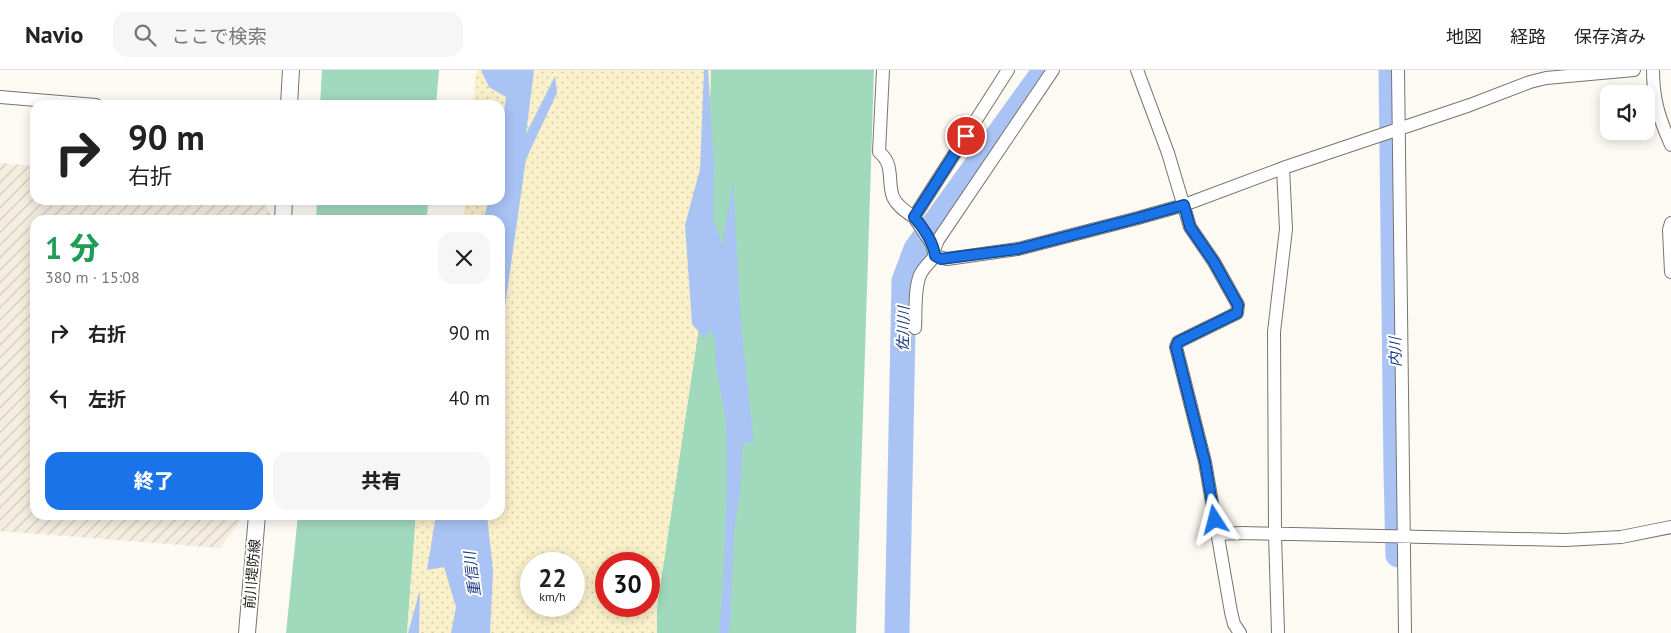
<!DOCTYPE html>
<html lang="ja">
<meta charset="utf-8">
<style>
:root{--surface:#fff;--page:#f6f6f6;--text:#222;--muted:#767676;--line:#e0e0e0;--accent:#1a73e8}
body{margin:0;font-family:"PT Sans","Noto Sans JP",sans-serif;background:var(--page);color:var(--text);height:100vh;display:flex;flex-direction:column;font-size:19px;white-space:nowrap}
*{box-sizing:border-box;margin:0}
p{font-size:16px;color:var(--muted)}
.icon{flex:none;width:28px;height:28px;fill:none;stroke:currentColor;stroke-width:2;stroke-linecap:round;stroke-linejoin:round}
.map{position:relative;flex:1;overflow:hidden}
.panel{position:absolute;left:30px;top:145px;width:475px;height:305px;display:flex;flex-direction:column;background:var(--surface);border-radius:15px;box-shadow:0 2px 12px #0003}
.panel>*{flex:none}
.top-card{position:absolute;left:30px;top:30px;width:475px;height:105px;border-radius:15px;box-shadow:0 2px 12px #0003;background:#fff;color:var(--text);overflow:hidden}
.controls{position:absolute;left:1600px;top:15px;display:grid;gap:10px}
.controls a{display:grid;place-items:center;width:55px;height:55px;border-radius:10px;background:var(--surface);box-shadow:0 2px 12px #0003;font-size:25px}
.speed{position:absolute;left:520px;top:482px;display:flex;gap:10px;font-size:25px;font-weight:700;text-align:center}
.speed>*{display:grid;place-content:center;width:65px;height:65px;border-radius:50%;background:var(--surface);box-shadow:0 2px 12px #0003;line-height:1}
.speed small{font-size:12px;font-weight:400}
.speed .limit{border:8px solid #d22;background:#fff;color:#111}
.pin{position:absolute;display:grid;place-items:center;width:42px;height:42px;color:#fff;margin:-21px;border:2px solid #fff;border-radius:50%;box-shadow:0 1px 5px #0007}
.me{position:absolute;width:55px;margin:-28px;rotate:351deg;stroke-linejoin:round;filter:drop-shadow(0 0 4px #0008)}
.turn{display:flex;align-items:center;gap:18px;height:105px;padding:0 15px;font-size:22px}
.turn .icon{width:65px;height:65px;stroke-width:2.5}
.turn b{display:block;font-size:35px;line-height:42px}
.round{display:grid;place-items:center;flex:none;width:52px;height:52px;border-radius:15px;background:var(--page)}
.summary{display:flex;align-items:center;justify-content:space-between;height:85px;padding:0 15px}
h1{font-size:30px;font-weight:800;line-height:38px;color:#1e9e55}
.cta{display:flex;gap:10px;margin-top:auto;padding:10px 15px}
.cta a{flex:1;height:58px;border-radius:15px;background:var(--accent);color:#fff;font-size:20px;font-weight:800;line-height:58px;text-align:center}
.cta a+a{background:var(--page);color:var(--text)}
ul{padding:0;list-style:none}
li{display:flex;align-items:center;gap:15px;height:65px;padding:0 15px}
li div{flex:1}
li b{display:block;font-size:19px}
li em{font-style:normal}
header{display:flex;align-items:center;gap:30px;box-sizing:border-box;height:70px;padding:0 25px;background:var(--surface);border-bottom:1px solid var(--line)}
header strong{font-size:24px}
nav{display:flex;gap:28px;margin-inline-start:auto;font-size:18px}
.search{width:350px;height:45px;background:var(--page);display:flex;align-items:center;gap:12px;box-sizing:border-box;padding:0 18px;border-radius:15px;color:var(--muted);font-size:19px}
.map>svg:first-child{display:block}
.industrial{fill:url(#industrial-furrows)}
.green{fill:#a1d9bd}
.sand{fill:url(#sand-dots);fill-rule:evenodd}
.water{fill:#a9c3f5}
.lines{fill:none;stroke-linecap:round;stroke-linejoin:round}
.river{stroke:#a9c3f5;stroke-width:25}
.minor-casing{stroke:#78746f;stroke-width:14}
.tertiary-casing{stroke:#78746f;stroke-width:18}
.minor{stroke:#fff;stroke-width:12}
.tertiary{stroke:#fff;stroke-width:16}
.route-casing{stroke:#114b97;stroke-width:12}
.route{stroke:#1a73e8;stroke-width:9}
.labels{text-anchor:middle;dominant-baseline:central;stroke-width:4;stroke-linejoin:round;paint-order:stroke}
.street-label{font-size:14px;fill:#1b1a18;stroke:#fff}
.water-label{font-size:15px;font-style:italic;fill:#1b3a81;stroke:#fff}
</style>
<header>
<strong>Navio</strong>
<div class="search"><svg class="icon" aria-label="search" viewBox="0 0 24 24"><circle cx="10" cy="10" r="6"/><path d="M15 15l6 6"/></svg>ここで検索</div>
<nav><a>地図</a><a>経路</a><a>保存済み</a></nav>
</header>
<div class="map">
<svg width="1671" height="563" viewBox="0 0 1671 563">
<defs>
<pattern id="industrial-furrows" width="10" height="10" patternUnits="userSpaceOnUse" patternTransform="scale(1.25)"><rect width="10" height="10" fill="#f5ede0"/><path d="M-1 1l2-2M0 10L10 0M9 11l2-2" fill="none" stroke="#d1cbbf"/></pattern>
<pattern id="sand-dots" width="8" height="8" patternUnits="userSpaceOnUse" patternTransform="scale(1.25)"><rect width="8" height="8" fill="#faf0ca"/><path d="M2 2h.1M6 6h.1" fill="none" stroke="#d6cdad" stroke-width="1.8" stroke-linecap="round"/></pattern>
</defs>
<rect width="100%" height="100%" fill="#fdf9f3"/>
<path class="industrial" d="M0 93 35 96V130H262L271 145V150H35V445H245L220 478 0 461Z"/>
<path class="green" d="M322 0H439L436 35H320Z
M711 0H874L856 563H657V537L702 236Z
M317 130H428L427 150H316Z
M298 445H416L407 563H286Z"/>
<path class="sand" d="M478 0H711L702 236 657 537V563H407L416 445H500V150H464L465 130H500V35H473L475 9ZM531 494H574V536H531ZM606 494H649V536H606Z"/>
<path class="water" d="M481 0H534L526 64 555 6 557 23 526 89 500 271V150H483L489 130H500V73L506 27 489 17Z
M704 0H708L714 98 713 149 722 175 733 112 741 255 754 373H743L740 421 734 462 730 555 728 563H719L723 515 727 413 726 351 716 296 715 268 709 259 705 269 692 254 685 155 700 99Z
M436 445H487L493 501 490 563H451L456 537 444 497 427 500Z
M420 520 419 563H408Z"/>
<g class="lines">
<path class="river" d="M1391 0 1396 400 1398 485
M897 563 904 211 916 179 1045 0"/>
<defs>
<path id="minor" d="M883 0 879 82C895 95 887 111 893 127 897 136 906 142 914 147
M1137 0 1168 83 1190 157 1214 192 1238 235 1237 243 1178 272 1176 277 1205 392 1231 542 1234 554 1240 563
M1398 0 1405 563
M1653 0C1653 29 1659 48 1671 75
M0 27 96 35
M1671 153 1669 160 1671 202
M934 180 938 170 1053 0
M935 186 932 174 914 147 1008 0
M915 258C916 242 914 220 920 205 923 198 930 192 935 186L947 189 1018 179 1138 148 1184 135 1283 98 1470 35 1530 12 1546 8 1634 0
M1217 464 1242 463 1565 470 1621 467 1671 457
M1278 563 1275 464 1274 262 1286 159 1283 98"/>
<path id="tertiary" d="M289 35 291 0
M283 150 284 130
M247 563 257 445"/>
</defs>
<use href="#minor" class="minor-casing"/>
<use href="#tertiary" class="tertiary-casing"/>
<use href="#minor" class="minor"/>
<use href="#tertiary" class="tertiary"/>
</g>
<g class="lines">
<defs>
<path id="route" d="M966 66 914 147C923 157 934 173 935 186L941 189 1018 179 1138 148 1184 135 1190 157 1214 192 1238 235 1237 243 1178 272 1176 277 1205 392 1215 450"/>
</defs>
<use href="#route" class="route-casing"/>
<use href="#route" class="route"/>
</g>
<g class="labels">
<g class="street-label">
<text transform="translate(252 504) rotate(-85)">前川堤防線</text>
</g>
<g class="water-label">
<text transform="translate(903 259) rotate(-89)">佐川川</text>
<text transform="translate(1395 282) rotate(-91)">内川</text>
<text transform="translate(472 504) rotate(-97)">重信川</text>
</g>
</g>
</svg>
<div class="controls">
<a><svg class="icon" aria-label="sound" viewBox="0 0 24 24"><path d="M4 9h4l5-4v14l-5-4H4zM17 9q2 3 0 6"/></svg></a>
</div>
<div class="speed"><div>22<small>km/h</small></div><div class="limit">30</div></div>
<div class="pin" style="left:966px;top:66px;background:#d93025"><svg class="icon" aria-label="arrive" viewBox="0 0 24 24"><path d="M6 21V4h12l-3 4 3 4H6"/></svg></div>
<svg class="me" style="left:1215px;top:450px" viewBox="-20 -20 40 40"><path d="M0-17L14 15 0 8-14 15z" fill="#1a73e8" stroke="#fff" stroke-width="4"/></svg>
<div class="top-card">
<div class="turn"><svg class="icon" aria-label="right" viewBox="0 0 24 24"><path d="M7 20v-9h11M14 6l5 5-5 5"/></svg><div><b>90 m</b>右折</div></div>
</div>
<section class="panel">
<div class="summary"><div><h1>1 分</h1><p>380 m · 15:08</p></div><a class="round"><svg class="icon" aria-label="close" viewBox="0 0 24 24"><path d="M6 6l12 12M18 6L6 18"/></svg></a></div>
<ul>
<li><svg class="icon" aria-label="right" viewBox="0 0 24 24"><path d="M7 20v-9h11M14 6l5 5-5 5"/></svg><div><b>右折</b></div><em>90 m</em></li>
<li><svg class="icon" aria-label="left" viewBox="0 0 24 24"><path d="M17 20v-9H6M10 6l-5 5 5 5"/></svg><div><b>左折</b></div><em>40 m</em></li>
</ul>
<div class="cta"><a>終了</a><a>共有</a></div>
</section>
</div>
